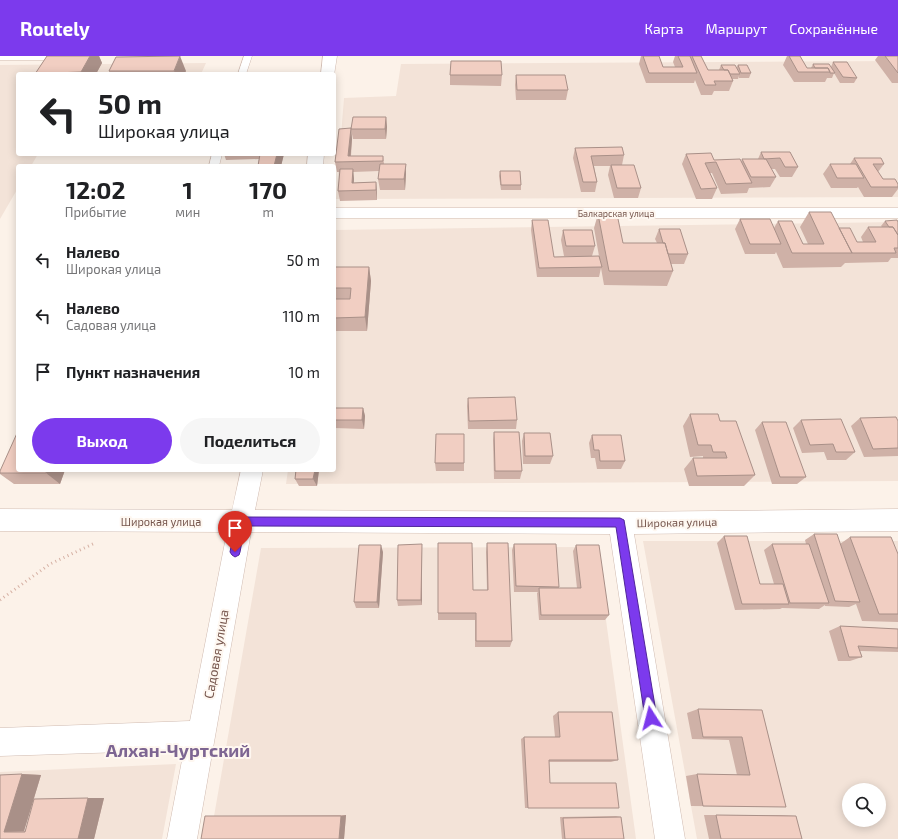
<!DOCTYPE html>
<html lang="ru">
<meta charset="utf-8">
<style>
:root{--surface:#fff;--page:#f6f6f6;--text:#202124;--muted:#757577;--accent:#7c3aed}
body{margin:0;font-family:"Exo 2",sans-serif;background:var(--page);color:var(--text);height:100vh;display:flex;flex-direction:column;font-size:15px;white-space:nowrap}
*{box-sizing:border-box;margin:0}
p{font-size:13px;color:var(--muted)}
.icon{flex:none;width:22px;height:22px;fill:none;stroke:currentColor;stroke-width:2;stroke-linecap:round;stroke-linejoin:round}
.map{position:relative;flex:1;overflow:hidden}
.side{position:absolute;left:16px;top:108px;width:320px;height:308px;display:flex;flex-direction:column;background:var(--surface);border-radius:4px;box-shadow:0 2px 10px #0003}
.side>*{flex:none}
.hud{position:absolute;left:16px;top:16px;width:320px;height:84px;border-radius:4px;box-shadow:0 2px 10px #0003;background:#fff;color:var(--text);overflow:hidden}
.controls{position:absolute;left:842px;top:727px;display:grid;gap:8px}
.controls a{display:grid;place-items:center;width:44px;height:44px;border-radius:50%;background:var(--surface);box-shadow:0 2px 10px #0003;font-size:20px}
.pin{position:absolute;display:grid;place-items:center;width:34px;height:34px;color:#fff;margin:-41px -17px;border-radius:50% 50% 50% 0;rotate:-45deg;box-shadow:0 0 4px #0007}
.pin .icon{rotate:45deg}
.me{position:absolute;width:44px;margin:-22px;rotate:351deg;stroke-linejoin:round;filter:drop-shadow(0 0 3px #0008)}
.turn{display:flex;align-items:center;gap:14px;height:84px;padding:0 16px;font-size:18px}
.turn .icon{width:52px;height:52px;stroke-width:2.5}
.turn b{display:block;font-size:28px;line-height:34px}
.eta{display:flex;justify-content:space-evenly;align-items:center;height:68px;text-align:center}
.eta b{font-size:24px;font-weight:700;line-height:28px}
.action{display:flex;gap:8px;margin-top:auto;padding:8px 16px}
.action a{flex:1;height:46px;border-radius:24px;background:var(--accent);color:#fff;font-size:16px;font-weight:700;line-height:46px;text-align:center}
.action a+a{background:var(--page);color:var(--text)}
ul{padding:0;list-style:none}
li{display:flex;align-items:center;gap:12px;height:56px;padding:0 16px}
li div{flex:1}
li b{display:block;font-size:15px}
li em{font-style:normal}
header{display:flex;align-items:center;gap:24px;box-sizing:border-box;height:56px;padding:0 20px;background:var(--accent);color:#fff}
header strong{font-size:19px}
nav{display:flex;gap:22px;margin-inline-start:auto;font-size:14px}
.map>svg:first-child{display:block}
.residential{fill:#f3e3d8;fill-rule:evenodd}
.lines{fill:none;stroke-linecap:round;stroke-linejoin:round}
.service-casing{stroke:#d0bbb1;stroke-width:1}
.minor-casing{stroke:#d0bbb1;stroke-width:1}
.tertiary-casing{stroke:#d0bbb1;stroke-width:1}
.path{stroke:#d6b1a4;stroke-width:3;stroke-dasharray:1 3.5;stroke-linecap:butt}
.service{fill:#fff;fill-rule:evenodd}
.minor{fill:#fff;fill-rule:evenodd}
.tertiary{fill:#fff;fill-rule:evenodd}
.wall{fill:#cfb1a7}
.shaded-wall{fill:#a99088}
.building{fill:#f1cec2;stroke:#a99088}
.route{fill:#7c3aed;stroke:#51269a}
.labels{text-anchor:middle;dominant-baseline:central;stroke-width:4;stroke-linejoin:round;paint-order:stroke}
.far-street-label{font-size:9px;fill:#76564d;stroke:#fef7f0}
.street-label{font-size:11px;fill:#76564d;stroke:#fef7f0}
.near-street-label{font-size:13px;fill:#76564d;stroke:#fef7f0}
.near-district-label{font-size:18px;font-weight:bold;fill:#7d6592;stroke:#fef7f0}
</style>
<header>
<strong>Routely</strong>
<nav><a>Карта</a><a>Маршрут</a><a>Сохранённые</a></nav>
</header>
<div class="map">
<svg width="898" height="783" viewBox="0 0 898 783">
<rect width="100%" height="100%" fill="#fcf2e9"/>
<path class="residential" d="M898 5V141L336 143 344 42 396 40 401 8Z
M206 7 201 18H18V98H38L31 110H18V132L0 163V9Z
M898 166V425L286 428 288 414H334V174Z
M643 485H898V783H697ZM849 734H879V764H849Z
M596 491 636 783H210L261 492Z
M176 708 162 783H0V716Z"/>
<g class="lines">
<defs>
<path id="service" d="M244 0H252L246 18H238Z
M212 98H222L219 110H209Z"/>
<path id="minor" d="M323 0H337L334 19 321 18Z
M308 98H324L323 110H307Z
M334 152H898V162H334Z
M241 414H263L255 454 620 456 898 453V475L634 478 685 783H655L610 478 251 476 197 783H167L184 694 0 700V672L190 665 227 476 0 475V453L232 454Z"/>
<path id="tertiary" d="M0 0H70L68 3 63 4H0Z"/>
</defs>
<use href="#service" class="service-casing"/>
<use href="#minor" class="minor-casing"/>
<use href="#tertiary" class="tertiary-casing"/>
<path class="path" d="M0 544 50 508 95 487"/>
<use href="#service" class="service"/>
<use href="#minor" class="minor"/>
<use href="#tertiary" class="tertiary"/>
</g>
<path class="wall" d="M47 0H99L102 7 96 18H35Z
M641 0H659L663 11H675L673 6 675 0H690V1V0H701L708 14H719L721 9 736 12 738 9 751 17 749 22H739V20L738 23H732L733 25 729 35H714L712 39H701L695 24 694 27H646L639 8Z
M787 0H800L807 12H811L813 8 831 11 833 6 857 22 854 27H840L834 17 832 22H827L825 26H794L783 9Z
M878 0H898V27H892L875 4Z
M116 1 186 15 184 18H110L109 15Z
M450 19H502L501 30 450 29Z
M516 19 568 34 566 44H516L515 29Z
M386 61 387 71 386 83H353L351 73Z
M351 72 352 83 351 100H383L384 108H406V118L405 134H380L378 123 379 115 353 116 354 123V127L376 126 377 137V144L340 145 338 135 340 116H337L335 106Z
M575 92 624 99 622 109 641 132 638 142H614L608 119 610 110H594L597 126 595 136H581L573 102Z
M761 96H790L798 111 792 121H780L775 113H771L776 121 770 131 749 132 747 137 721 138 712 117H710L717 132 712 143H696L682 108 686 98 714 104 741 106 742 103H758Z
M224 98H284L281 110H258L259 103 226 104Z
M854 102 884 108 878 116 883 123 898 128V133L892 141H864L858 131 857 132H831L823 118 830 108H850Z
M500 115 521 129V134H501L499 120Z
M809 156 839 172 857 186H863L861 181 868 171H882L881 170 885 165 898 166V202H891L888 206 845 207 841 211 783 212 776 196 775 198H745L735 173 740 163 774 172 778 165 803 188H808L800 171Z
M598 158 623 187H657L655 183 659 173 688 198 684 208H671L673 215 667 230 604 229 601 212 599 221H537L531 174 532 164 554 201 599 200 594 172Z
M563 174 595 190 592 200H564L561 184Z
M334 211H369L371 225 367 275H334Z
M468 342 517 364 516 373H468L467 350Z
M334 352H363L365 360 364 373 334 372Z
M690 358 720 365 755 419 744 430H689L684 413 693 402H703V400L690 401 683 370Z
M860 362 898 365V400L864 401 851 370Z
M801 364 855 396 846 404H827L824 396 802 397 793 372Z
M762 366 806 421 797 428H772L755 374Z
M494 376 522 415 520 423H494L493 384Z
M524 377 553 400 550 408H523L522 385Z
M592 379 625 405 621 413H597L595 402H591L589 387Z
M435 407H464V415H436Z
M65 414 60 428H14L0 418V415Z
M296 414H319L317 430H299L295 423Z
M814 478 840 488 850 481 898 498V566L862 565 856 548 849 551 825 550V549L819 553 782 552 780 553 735 554 717 487 724 480 760 528H774L764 494 772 488H806L805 484Z
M487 487 512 585 510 591H475V564H438V557L473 534H487L486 496Z
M514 488 559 531V532H577L573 495 576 489 609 559 605 564H539L537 537 538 536H514L512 494Z
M422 495V549L398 550 397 544Z
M383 496 379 552H356L354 546Z
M840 570 898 573V596L860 595 862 601 850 605H838L829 575Z
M698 653 762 654 786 751 691 750 686 720 697 718 737 719 729 684 692 683 687 657Z
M558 656 618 704 611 706H549L550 727 528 752H525L521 683 524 681H555L553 660Z
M22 718 41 719 24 775 88 742H104L94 783H0Z
M346 759 344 783 205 760H216Z
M704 759H780L796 760 802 783H709Z
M616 760 621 761 624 783H562L560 761Z"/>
<path class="shaded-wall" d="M90 0H99L102 7 96 18H82L81 16Z
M180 0 186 15 184 18H175L174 15Z
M386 61 387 71 386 83 385 73Z
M351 72 352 83 350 106 348 100Z
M277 98H284L281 110H274Z
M406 108V118L405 134 404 123Z
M353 113 354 123 353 134 352 127Z
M376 126 377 137V144L376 134Z
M369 211 371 225 367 275 365 261Z
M363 352 365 360 364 373 362 364Z
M47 414H65L60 428 46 417Z
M315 414H319L317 430 313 423Z
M422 488V549L421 544Z
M381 489 383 496 379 552 377 546Z
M22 718 41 719 24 775 4 776Z
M88 742H104L94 783H78Z
M346 759 344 783H339L341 760Z"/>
<path class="building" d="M47 0H90L81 16 54 17V18H35Z
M180 0 174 15H109L116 1Z
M643 0H659L663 11H683L678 0H690L697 17H649Z
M692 0H701L708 14H728L733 25H714L716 29H705Z
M789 0H800L807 12H828L830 16H798Z
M885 0H898V17Z
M451 5H501L502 19H450Z
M833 6H847L857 22 843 21Z
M813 8H829L835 17H830V16L828 12H815Z
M721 9H735L740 18H730L728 14H724Z
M738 9H747L751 17H741Z
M516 19H565L568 34H517Z
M353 61H386L385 73H351Z
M351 72 348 100H383V105L335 106 339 73Z
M622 91 624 99 591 100 597 126H583L575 92Z
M761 96H790L798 111H785L780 102 764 103Z
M711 97 714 104 740 103 752 127 726 128 716 106 705 107 717 132 701 133 686 98Z
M260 98H277L274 110H258Z
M854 102H881L884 108H873L883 123H895L898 128V131H871Z
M742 103H766L776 121H751Z
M380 108H406L404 123H378Z
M830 108H856L864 122H837Z
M611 109H634L641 132H617Z
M340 113H353L352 127 376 126V134L338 135Z
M500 115H520L521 129H501Z
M809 156H831L852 197H792L778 165H792L803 188H824Z
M598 158H617L623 187H665L673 215H609Z
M740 163H770L781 188H750Z
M532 164H548L554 201 599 200 602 211 539 212Z
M897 164 898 166V179L893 171H889L885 165Z
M868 171H893L898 179V192H894L896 197H852L839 172H850L857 186H876Z
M659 173H680L688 198H668L665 187H663Z
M563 174H592L595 190H566Z
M334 211H369L365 261 334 262V243H350L351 232H334Z
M515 341 517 364 469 365 468 342Z
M334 352H363L362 364H334Z
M690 358H718L720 365H736L755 419 697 420 693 402H727L725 396H713L711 389H698Z
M896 361 898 365V392L873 393 860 362Z
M841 363 855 396H836L833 388 810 389 801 364Z
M762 366H786L806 421H780Z
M18 375V414H47L46 417H0V415Z
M494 376H519L522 415H495Z
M524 377H550L553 400H525Z
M436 378H464V407H435Z
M592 379H621L625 405H600L599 394H594Z
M296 414H315L313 423H295Z
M814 478H837L860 546 835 545Z
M724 480H747L760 528H783L789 548H742Z
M850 481H891L898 498V558H879Z
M438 487H472L473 534H488L487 487H508L512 585H476V557H438Z
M422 488 421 544H397L398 489Z
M514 488H556L559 531 516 530Z
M772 488H809L829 547H790Z
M359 489H381L377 546H354Z
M576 489H599L609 559H541L539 532H581Z
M840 570 898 573V592L858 590 862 601H849Z
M698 653 762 654 786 751 703 750 697 718 750 719 742 681H703Z
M558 656H612L618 704H549L550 727H616L619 752H528L524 681H560Z
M22 718 4 776H25L34 743 88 742 78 783H0V719Z
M716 759 796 760 802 783H721Z
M205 760H341L339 783H201Z
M621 761 624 783H565L563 762Z"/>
<path class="route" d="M241 461 620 462 624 464 657 662 655 667 651 668 647 667 645 662 616 471 245 470 240 496 239 499 235 501 232 499 230 496 236 465 237 462Z"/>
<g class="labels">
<g class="far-street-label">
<text x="616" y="157">Балкарская улица</text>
</g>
<g class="street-label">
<text x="161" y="465">Широкая улица</text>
<text transform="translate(677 466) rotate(-1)">Широкая улица</text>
</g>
<g class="near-street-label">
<text transform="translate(216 598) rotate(-80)">Садовая улица</text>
</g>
<g class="near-district-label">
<text x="178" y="694">Алхан-Чуртский</text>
</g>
</g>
</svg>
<div class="controls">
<a><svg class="icon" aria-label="search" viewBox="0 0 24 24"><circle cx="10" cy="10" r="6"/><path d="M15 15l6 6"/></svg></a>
</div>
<div class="pin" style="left:235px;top:496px;background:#d93025"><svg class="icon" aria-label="arrive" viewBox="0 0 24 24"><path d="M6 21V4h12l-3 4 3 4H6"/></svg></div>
<svg class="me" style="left:651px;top:662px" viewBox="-20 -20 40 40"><path d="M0-17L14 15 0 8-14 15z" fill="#7c3aed" stroke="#fff" stroke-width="4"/></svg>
<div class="hud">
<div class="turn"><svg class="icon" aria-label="left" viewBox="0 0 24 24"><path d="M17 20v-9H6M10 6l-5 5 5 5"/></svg><div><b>50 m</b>Широкая улица</div></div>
</div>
<section class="side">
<div class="eta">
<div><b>12:02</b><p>Прибытие</p></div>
<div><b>1</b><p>мин</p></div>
<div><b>170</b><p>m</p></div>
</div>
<ul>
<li><svg class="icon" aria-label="left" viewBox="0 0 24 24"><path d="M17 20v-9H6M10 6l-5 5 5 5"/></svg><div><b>Налево</b><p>Широкая улица</p></div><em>50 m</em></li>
<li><svg class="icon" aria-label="left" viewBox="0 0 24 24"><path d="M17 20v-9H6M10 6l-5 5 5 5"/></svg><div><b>Налево</b><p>Садовая улица</p></div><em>110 m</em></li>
<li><svg class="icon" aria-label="arrive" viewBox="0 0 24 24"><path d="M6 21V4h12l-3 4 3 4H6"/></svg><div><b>Пункт назначения</b></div><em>10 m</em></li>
</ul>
<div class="action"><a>Выход</a><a>Поделиться</a></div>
</section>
</div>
